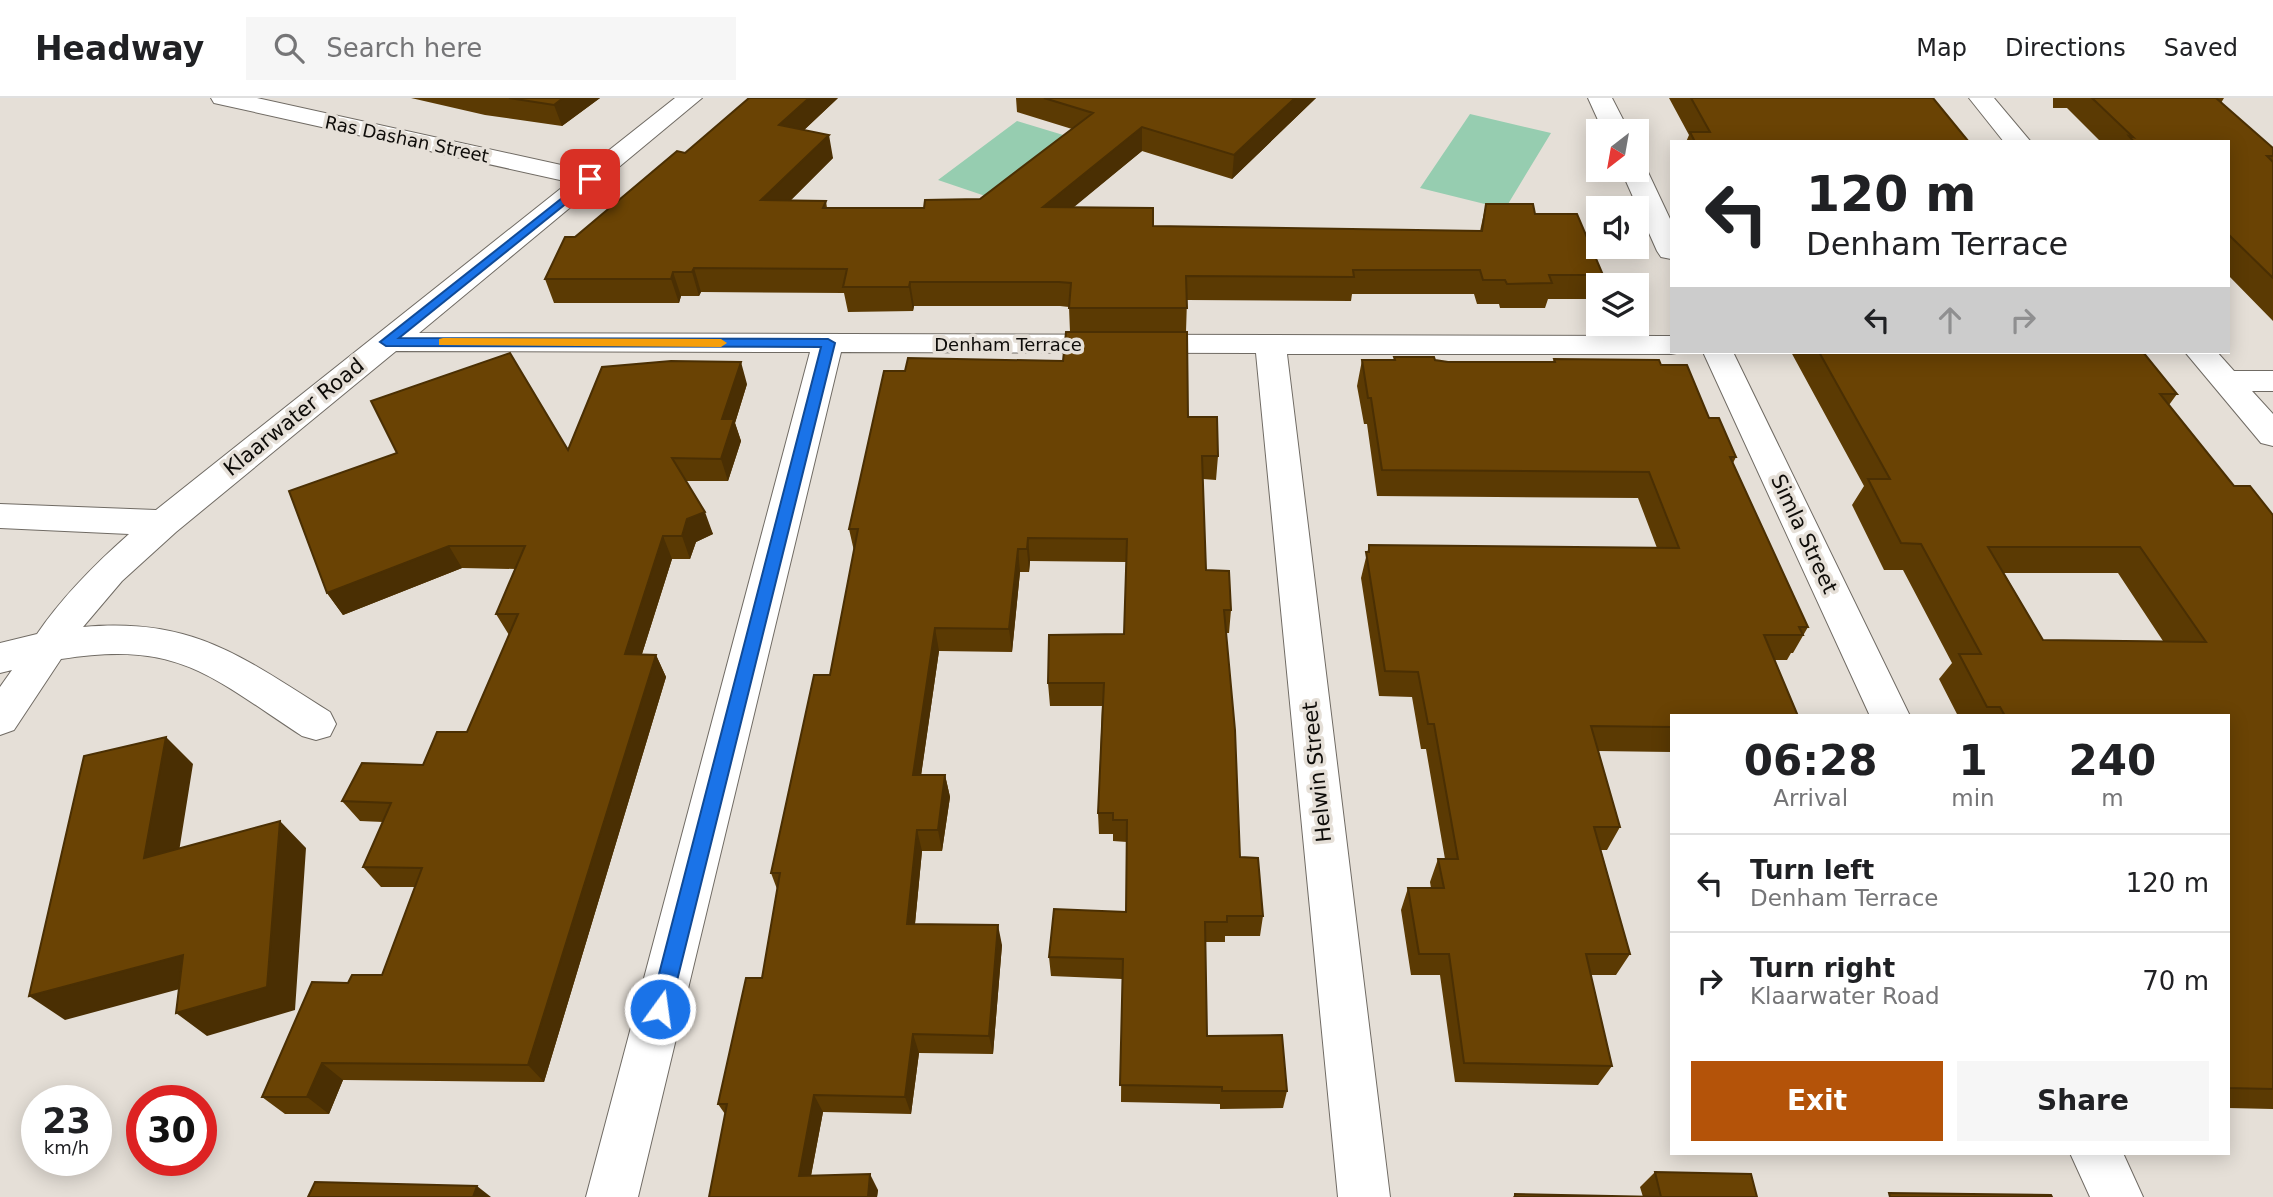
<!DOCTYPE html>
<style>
:root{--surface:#fff;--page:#f6f6f6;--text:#202124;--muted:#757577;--line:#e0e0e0;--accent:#b45309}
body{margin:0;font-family:"DejaVu Sans",sans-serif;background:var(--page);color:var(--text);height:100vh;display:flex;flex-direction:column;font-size:26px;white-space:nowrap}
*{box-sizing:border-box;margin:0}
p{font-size:23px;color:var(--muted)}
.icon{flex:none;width:38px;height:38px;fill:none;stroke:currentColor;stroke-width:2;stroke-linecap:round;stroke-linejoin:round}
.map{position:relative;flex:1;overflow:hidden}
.sheet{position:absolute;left:1670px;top:616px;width:560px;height:441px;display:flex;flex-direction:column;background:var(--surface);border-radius:0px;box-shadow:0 4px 18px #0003}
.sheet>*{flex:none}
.hud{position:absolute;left:1670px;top:42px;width:560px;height:214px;border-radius:0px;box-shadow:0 4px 18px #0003;background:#fff;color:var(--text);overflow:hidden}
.needle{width:46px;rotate:211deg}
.tools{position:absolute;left:1586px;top:21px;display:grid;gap:14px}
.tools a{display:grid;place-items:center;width:63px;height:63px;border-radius:0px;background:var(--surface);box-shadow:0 4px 18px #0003;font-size:35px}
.speed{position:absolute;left:21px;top:987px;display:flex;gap:14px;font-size:35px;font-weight:700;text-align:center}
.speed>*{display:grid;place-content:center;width:91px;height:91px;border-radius:50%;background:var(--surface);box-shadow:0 4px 18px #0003;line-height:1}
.speed small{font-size:18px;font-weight:400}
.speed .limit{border:10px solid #d22;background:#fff;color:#111}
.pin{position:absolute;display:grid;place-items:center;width:60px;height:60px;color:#fff;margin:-30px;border-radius:14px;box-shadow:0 4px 10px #0006}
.me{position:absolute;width:77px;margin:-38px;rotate:14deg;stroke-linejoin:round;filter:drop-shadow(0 0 5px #0008)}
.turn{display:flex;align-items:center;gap:24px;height:147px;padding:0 21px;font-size:32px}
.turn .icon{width:91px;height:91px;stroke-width:2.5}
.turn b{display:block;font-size:49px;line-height:60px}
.lanes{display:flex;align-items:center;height:66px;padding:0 21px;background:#0003;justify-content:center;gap:35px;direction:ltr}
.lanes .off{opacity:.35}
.eta{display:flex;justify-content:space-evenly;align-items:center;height:119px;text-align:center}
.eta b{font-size:42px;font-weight:700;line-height:49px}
.cta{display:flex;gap:14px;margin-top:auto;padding:14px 21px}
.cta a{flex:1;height:80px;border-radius:0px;background:var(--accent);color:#fff;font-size:28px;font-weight:700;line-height:80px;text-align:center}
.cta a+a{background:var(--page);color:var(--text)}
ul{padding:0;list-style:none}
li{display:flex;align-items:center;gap:21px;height:98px;padding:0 21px;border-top:2px solid var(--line)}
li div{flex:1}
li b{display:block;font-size:26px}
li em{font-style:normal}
header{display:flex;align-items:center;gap:42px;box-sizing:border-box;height:98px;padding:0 35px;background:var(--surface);border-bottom:2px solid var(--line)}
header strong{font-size:33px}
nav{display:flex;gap:38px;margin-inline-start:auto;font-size:24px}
.search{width:490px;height:63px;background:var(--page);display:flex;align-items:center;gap:18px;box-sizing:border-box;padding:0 24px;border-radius:0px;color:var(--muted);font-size:26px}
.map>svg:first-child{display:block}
.green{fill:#96cdb0}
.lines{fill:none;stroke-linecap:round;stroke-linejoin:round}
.minor-casing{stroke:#706b64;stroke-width:2}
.minor{fill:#fff;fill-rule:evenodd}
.wall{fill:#5b3a03;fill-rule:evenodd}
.shaded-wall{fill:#4a2f03}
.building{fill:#6a4304;stroke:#4a2f03;stroke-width:2;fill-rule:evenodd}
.route{fill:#1a73e8;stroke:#114b97;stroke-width:2}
.slow{fill:#f59e0b}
.labels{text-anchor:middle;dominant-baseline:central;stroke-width:7;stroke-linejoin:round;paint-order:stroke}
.far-street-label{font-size:18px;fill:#0e0c09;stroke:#e5dfd7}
.street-label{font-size:21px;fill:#0e0c09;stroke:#e5dfd7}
</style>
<header>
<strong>Headway</strong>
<div class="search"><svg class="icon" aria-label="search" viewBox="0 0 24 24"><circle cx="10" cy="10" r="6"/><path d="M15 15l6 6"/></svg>Search here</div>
<nav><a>Map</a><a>Directions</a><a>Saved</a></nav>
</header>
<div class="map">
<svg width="2273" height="1099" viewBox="0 0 2273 1099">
<rect width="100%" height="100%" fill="#e5dfd7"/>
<path class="green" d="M1470 16 1551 35 1505 111 1420 90Z
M1017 23 1083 43 1006 105 938 82Z"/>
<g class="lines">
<defs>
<path id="minor" d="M211 0H257L584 72 675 0H702L419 235 1671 238V254H1682L1671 256H1287L1390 1099H1338L1256 255 841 254 638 1099H586L810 254 396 253 176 434 122 483 83 529C193 519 242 559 330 614L336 626 330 638 316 642 302 638C210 578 179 542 61 561L14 632 0 637V589L12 572 0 575V545L37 536C63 498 94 467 129 436L0 430V406L156 412 569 84 223 7 214 5Z
M1588 0H1612L1629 33H1603Z
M1969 0H1994L2031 44H2004Z
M1636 65 1643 66 1647 72 1671 123V161L1661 159 1657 153 1621 72H1636Z
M1703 254H1733L1910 618H1870Z
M2185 254H2217L2234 273H2273V293H2252L2273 316V348L2261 345Z
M2070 1055H2123L2143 1099H2090Z"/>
</defs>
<use href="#minor" class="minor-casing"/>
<use href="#minor" class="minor"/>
</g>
<path class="wall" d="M411 0H600L562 28 485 17Z
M838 0 804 32 833 60 791 102 826 103 827 110H924L980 101 1072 31 1017 14 1016 0H1316L1232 81 1142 53 1073 109 1153 128 1480 133 1486 106 1535 116 1603 177 1599 187H1598V192L1595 201H1548L1545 210H1500L1499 206H1477L1474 196H1352L1351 203 1187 202 1186 234 1188 319 1218 358 1216 382 1203 381 1206 472 1231 512 1229 535H1226L1240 759 1263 818 1260 838H1225V844H1205L1207 938 1287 993 1283 1010 1220 1011V1006L1121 1004 1122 881 1051 878 1049 859 1126 814 1127 744 1113 743V736H1099L1098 715 1102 608H1050L1048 585 1124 536 1126 464 1030 463 1029 474H1020L1012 554 939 553 921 677H945L950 699 942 753H922L915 826 1002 847 993 956 919 955 911 1016 823 1014 811 1078 878 1092 877 1099H709L725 1016 718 1006 762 880 777 791 771 775 830 577 854 453 849 431 905 273 1063 263 1070 234 1069 209 1060 208H914L913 213 848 214 844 195 701 194 699 198H681L679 205H554L545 181 575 139 685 55Z
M1669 0H1933L1969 44H1686L1689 37Z
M2053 0H2224L2221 5 2273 50V223L2228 177V44H2101L2067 10H2053Z
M1791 254H2143L2177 296 2169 307 2234 388 2273 417V1011L2228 1010V618H1958L1939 581 1952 565 1903 472H1884L1852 407 1864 388ZM2004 475H2118L2163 543 2043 542Z
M1394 259 1435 262 1448 264H1553L1554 261 1661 267 1709 320 1736 359 1733 365 1808 529 1793 555H1791L1787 562H1775L1671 618V654L1598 653 1620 729 1607 752H1601L1630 856 1616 877H1591L1612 968 1598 987 1455 984 1440 877H1411L1401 812 1408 790H1431L1430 784 1438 761H1445L1426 651H1421L1412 599 1379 598 1361 480 1369 447 1657 450 1638 400 1377 398 1367 326H1364L1357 288 1362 262H1394Z
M747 286 735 325 741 343 728 383H686L713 436 696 444 690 461H672L642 556 656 557 666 579 544 984 343 982 329 1016H285L262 999 348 885 382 877 415 789H381L363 769 383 724 360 723 342 703 423 667 467 634 509 537 496 516 516 471 462 470 343 517 327 495 568 352Z
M1655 1074 1757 1099H1513L1515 1096 1643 1099 1640 1089Z"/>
<path class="shaded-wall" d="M563 0H600L562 28 554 7Z
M809 0H838L785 50 779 27Z
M1295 0H1316L1232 81 1234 57Z
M1142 29V53L1045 133 1043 109Z
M829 37 833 60 767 126 761 102Z
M694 170 701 194 699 198 692 174Z
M673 174 681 198 679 205 671 181Z
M910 184 914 208 913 213 909 189Z
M741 264 747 286 735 325 741 343 728 383 721 361 722 321Z
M705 414 713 436 696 444 690 461 682 438 687 421Z
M663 438 672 461 635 578 625 556Z
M1028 440 1030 463 1029 474 1027 451Z
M449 448 462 470 343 517 327 495Z
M1018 451 1020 474 1012 554 1009 531Z
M935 530 939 553 918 699 913 677Z
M656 557 666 579 544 984 528 967Z
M166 639 193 666 174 785 144 760Z
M945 677 950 699 942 753 938 732Z
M280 723 306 750 295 912 207 938 176 915Z
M917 732 922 753 913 846 907 826Z
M998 827 1002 847 993 956 989 938Z
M183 857 213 882 65 922 29 898Z
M913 936 919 955 911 1016 905 999Z
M322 965 343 982 329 1016 307 999Z
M814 997 823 1014 808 1093 799 1078Z
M870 1076 878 1092 877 1099H868Z
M477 1088 491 1099H473Z"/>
<path class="building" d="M509 0H563L554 7Z
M749 0H809L779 27 829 37 761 102 826 103 823 110H924L925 102 980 101 1093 15 1044 0H1295L1234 57 1142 29 1043 109 1153 110V128L1482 133 1486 106H1533L1535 116H1577L1603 177H1549L1552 185 1507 186 1505 182H1483L1480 172H1353L1354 179 1186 178 1187 210H1069L1071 185 1059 184H910L909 189H843L847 171 694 170 692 174H673L671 181H545L565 139H575L677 53 685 55Z
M1691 0H1933L1969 44H1695L1690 34H1710Z
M2092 0H2216L2273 50V58H2267L2273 64V180L2228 136V44H2134L2129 38 2133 39Z
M1066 234H1187L1188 319H1217L1218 358H1202L1206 472 1229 473 1231 512H1224L1235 632 1240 759 1258 760 1263 818H1227V824H1205L1207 938 1282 937 1287 993H1222V989L1120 987 1123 861 1049 859 1054 811 1126 814 1127 722H1113V715H1098L1104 585H1048L1049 537 1124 536 1127 441 1028 440 1027 451H1018L1009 531 935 530 913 677H945L938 732H917L907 826 998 827 989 938 913 936 905 999 814 997 799 1078 870 1076 868 1099H709L727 1006H718L746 880H762L780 775H771L814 577H830L858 431H849L884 273H905L908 260 1063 263Z
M1819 254H2143L2177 296H2160L2234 388H2250L2273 417V991L2228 990V618H2005L2000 609H1987L1959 556H1981L1921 446 1901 445 1868 381H1890ZM1988 449H2140L2206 544 2043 542Z
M510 255 568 352 602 269 671 263 741 264 722 321H734L721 361 672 360 705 414 687 421 682 438H663L625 556 656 557 528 967 322 965 307 999H262L312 884 348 885 352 877H382L422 770 363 769 391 705 342 703 362 665 423 667 437 634H467L518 516H496L525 448H449L327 495 289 393 397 355 371 303Z
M1394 259H1434L1435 262 1448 264H1555L1554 261 1659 262 1661 267H1687L1709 320H1719L1736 359H1730L1808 529H1799L1803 537H1764L1798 618H1671V629L1591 628 1620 729H1594L1630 856H1586L1612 968 1464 965 1449 856H1419L1408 790H1444L1438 761H1458L1434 626H1428L1418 574 1385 573 1366 454H1369V447L1679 450 1649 374 1382 372 1371 300H1368L1362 262H1395Z
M166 639 144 760 280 723 267 889 176 915 183 857 29 898 84 658Z
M1655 1074 1751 1076 1757 1099H1515V1096L1661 1099Z
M315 1084 477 1088 473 1099H308Z
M1889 1095 2051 1097 2052 1099H1890Z"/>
<path class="route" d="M590 78 595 81 594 83 399 240 828 241 835 245 670 911 667 917 660 920 653 917 650 911 821 249 386 248 380 244Z"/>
<path class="slow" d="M443 240 721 241 727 245 721 249 439 247V241Z"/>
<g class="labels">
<g class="far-street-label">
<text transform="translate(407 41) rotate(12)">Ras Dashan Street</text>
<text x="1008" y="246">Denham Terrace</text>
</g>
<g class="street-label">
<text transform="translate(294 319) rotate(-39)">Klaarwater Road</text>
<text transform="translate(1804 436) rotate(65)">Simla Street</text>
<text transform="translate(1317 674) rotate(-96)">Helwin Street</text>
</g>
</g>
</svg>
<div class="tools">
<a><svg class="needle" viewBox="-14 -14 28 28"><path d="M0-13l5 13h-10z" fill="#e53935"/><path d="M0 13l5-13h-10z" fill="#757577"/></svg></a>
<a><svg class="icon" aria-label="sound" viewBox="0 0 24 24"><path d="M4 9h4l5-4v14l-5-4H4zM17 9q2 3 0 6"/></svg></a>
<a><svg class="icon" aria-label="layers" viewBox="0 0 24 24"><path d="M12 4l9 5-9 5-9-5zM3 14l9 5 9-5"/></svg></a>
</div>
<div class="speed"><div>23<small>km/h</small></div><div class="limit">30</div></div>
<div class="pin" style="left:590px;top:81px;background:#d93025"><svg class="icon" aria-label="arrive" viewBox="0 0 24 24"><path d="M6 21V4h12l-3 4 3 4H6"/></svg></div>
<svg class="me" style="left:660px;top:911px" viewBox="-20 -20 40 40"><circle r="17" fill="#1a73e8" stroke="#fff" stroke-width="3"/><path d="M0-11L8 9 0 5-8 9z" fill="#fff"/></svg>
<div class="hud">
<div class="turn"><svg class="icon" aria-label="left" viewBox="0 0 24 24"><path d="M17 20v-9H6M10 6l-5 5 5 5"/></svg><div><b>120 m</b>Denham Terrace</div></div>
<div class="lanes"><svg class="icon" aria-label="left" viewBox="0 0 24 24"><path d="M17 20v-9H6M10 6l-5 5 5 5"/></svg><svg class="icon off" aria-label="ahead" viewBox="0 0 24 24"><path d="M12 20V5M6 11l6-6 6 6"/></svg><svg class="icon off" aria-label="right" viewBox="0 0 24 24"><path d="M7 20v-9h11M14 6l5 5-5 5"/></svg></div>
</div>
<section class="sheet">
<div class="eta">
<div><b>06:28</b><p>Arrival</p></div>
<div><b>1</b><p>min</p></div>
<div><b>240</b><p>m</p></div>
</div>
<ul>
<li><svg class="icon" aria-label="left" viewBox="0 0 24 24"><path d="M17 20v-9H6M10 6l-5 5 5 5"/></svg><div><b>Turn left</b><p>Denham Terrace</p></div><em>120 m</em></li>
<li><svg class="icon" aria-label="right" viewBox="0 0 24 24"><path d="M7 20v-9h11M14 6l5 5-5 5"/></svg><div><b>Turn right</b><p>Klaarwater Road</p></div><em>70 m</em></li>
</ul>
<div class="cta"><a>Exit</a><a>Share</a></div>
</section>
</div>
